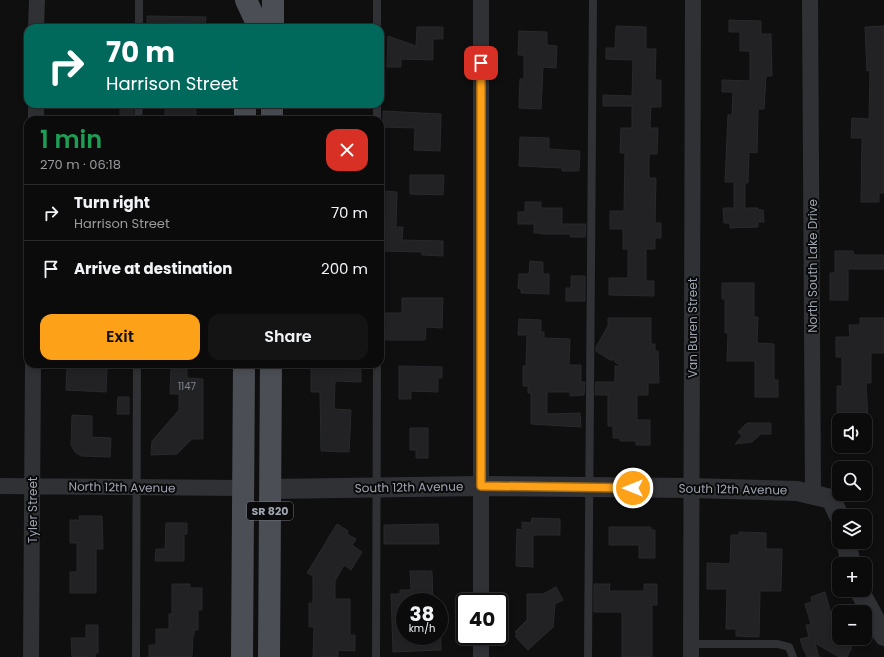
<!DOCTYPE html>
<meta charset="utf-8">
<style>
:root{--surface:#0b0b0c;--page:#141415;--text:#f1f3f6;--muted:#9a9b9d;--line:#2b2b2d;--accent:#fda119}
body{margin:0;font-family:Poppins,sans-serif;background:var(--page);color:var(--text);height:100vh;display:flex;flex-direction:column;font-size:15px;white-space:nowrap}
*{box-sizing:border-box;margin:0}
p{font-size:13px;color:var(--muted)}
.icon{flex:none;width:22px;height:22px;fill:none;stroke:currentColor;stroke-width:2;stroke-linecap:round;stroke-linejoin:round}
.map{position:relative;flex:1;overflow:hidden}
.panel{position:absolute;left:24px;top:116px;width:360px;height:252px;display:flex;flex-direction:column;background:var(--surface);border-radius:12px;box-shadow:0 2px 6px #0003,0 0 0 1px var(--line)}
.panel>*{flex:none}
.hud{position:absolute;left:24px;top:24px;width:360px;height:84px;border-radius:12px;box-shadow:0 2px 6px #0003,0 0 0 1px var(--line);background:#00695c;color:#fff;overflow:hidden}
.controls{position:absolute;left:832px;top:413px;display:grid;gap:8px}
.controls a{display:grid;place-items:center;width:40px;height:40px;border-radius:8px;background:var(--surface);box-shadow:0 2px 6px #0003,0 0 0 1px var(--line);font-size:20px}
.speed{position:absolute;left:396px;top:593px;display:flex;gap:8px;font-size:20px;font-weight:700;text-align:center}
.speed>*{display:grid;place-content:center;width:52px;height:52px;border-radius:50%;background:var(--surface);box-shadow:0 2px 6px #0003,0 0 0 1px var(--line);line-height:1}
.speed small{font-size:10px;font-weight:400}
.speed .limit{border:2px solid #111;border-radius:6px;background:#fff;color:#111}
.pin{position:absolute;display:grid;place-items:center;width:34px;height:34px;color:#fff;margin:-17px;border-radius:8px;box-shadow:0 2px 6px #0006}
.me{position:absolute;width:44px;margin:-22px;rotate:270deg;stroke-linejoin:round;filter:drop-shadow(0 0 3px #0008)}
.turn{display:flex;align-items:center;gap:14px;height:84px;padding:0 16px;font-size:18px}
.turn .icon{width:52px;height:52px;stroke-width:2.5}
.turn b{display:block;font-size:28px;line-height:34px}
.round{display:grid;place-items:center;flex:none;width:42px;height:42px;border-radius:12px;background:var(--page)}
.headline{display:flex;align-items:center;justify-content:space-between;height:68px;padding:0 16px}
h1{font-size:24px;font-weight:600;line-height:30px;color:#1e9e55}
.button{display:flex;gap:8px;margin-top:auto;padding:8px 16px}
.button a{flex:1;height:46px;border-radius:12px;background:var(--accent);color:#111;font-size:16px;font-weight:600;line-height:46px;text-align:center}
.button a+a{background:var(--page);color:var(--text)}
ul{padding:0;list-style:none}
li{display:flex;align-items:center;gap:12px;height:56px;padding:0 16px;border-top:1px solid var(--line)}
li div{flex:1}
li b{display:block;font-size:15px}
li em{font-style:normal}
.map>svg:first-child{display:block}
.building{fill:#222224;stroke:#28292c}
.lines{fill:none;stroke-linecap:round;stroke-linejoin:round}
.service{stroke:#2f3135;stroke-width:8}
.minor{stroke:#2f3135;stroke-width:16}
.tertiary{stroke:#2f3135;stroke-width:20}
.primary{stroke:#4b4e54;stroke-width:22}
.route-casing{stroke:#a46910;stroke-width:10}
.route{stroke:#fda119;stroke-width:7}
.labels{text-anchor:middle;dominant-baseline:central;stroke-width:4;stroke-linejoin:round;paint-order:stroke}
.number-label{font-size:10px;fill:#7f848e}
.shield{fill:#0a0a0b;stroke:#727780;stroke-width:1}
.shield-label{font-size:11px;font-weight:bold;fill:#9fa6b2}
.street-label{font-size:12px;fill:#9fa6b2;stroke:#0a0a0b}
</style>
<div class="map">
<svg width="884" height="657" viewBox="0 0 884 657">
<rect width="100%" height="100%" fill="#0f0f10"/>
<path class="building" d="M147 16 206 17 205 28H147Z
M729 20 761 21V34H771L772 76H766L764 109H758L757 153 749 152 748 183H745V208H758V210H763L764 222H758V227L730 228V223H724L723 208H734V182H725L728 115H732L733 92H722V80L750 81V51H740V32H729Z
M616 26 646 27V49H656L655 80H661V107H651L650 128H658L657 154H649V178H656L655 223H661V238H655V249H646V281H654V296L609 295V278H628V249H623V229H610V211H624L625 153H620L621 128H632V106H603V95L632 96 633 60 606 59V48H615Z
M884 26V193H879V202H861L862 138H851L852 118 869 119 870 70 867 71 865 27Z
M417 27H443V39H433V60L401 59V67H387L388 36 416 46Z
M519 31 547 32V45L557 46 556 68 543 67 541 109 519 108 520 79H524V55H518Z
M165 104H196V120H165Z
M120 109H133V120H120Z
M383 111 441 114 440 151 414 150 415 128 383 127Z
M520 137 549 138V149L580 151 579 171H562V168L519 166Z
M410 175H444L443 195 410 194Z
M382 191 397 192 396 227H403L402 240 443 241V256L422 255V252L384 251 385 223H381Z
M525 202H541V208H562V224H586L585 237H570V234H541V233H534V224H518V212H525Z
M835 251H853L854 255H884V269H848V300H830V273H835Z
M530 261 543 262V274H549V294L521 293V289L518 288 519 274H529Z
M571 276H585V301H566V288H571Z
M722 283H754V317H758L757 343 774 344V380H778V397H755V361H727L728 333H725V299H722Z
M402 298H443L442 328 426 327 425 340H385V331H380L381 313H402Z
M608 318H651V344H655V351H658L659 383H648V395H637V420H650V445H636V441H620V438H613V426H608V395H595L596 382H615V366H621L615 362V360H610L596 351V347L608 326Z
M860 318H884V353H871V383H866L868 420H837V386H842V357H836V337H850L849 325H860Z
M519 319 541 320V332H544V338L570 339 569 365H581V382H585L584 395 570 396V392H547V414L580 413 581 427 531 424V393H528V386H523V366H526L527 335H518Z
M67 365 107 367 106 392 66 390Z
M399 366 442 367V378H438V392L411 391V399H399Z
M311 368 361 369V382L335 381 334 409 351 410 349 452 321 451 320 392H311Z
M171 369H187V378L203 379V439H192L177 454 151 455 152 441 179 410V394H170Z
M118 397H129V414H117Z
M72 415 92 416V437L111 438 110 457 81 456 75 452 71 445Z
M747 423H771V434H761L752 442 735 444 742 436 738 432Z
M410 428H428V458H416V450H410Z
M79 516H102L103 549H96V593H70V572H77V543H70V520H80Z
M532 518 560 519V535H533V567L516 566 517 529 522 530V522L531 523Z
M166 523H187V534H184V561H155L156 549H165Z
M337 524 348 531 347 534 356 539 352 545 362 552 351 570 344 565 335 581V599H350V635H355V651L338 650V657H313L314 627H309V603H313V576L307 573Z
M438 524 439 544H384V525Z
M609 527H651V530H655V558H639V545H609Z
M739 532 766 533V549H782L781 591H760L759 637 736 636V629H726L727 589H707V563L730 564 731 535H739Z
M410 571H432L433 602H405V636H441V650L393 652 391 594H400V590H411Z
M172 584H190V588H202V610H198V630H194V636H193L192 657H149V645H156V629H169V614H172Z
M594 584H610L609 591H644V584H657V605H652V657H622V612H594Z
M556 587 563 600 555 604 553 627 528 650 515 636 517 634 515 632 527 620V594H543Z
M825 592 838 639 852 647 847 657H839L815 643 819 657H807L805 651H804L800 639 809 637 806 625 811 624 805 604 812 602 811 597Z
M86 625H98V653H95V657H72L71 638H86Z"/>
<g class="lines">
<path class="service" d="M139 28V0
M377 28V0
M138 120 139 104
M377 120V104
M691 644H778L789 647 793 657
M136 657 137 364
M376 657 377 364
M588 657 593 0"/>
<path class="minor" d="M810 0 813 493
M36 28 37 0
M36 120V104
M0 486 244 488
M481 602V0
M481 636V657
M31 657 33 364
M691 657 693 0"/>
<path class="tertiary" d="M270 489 481 486 691 488 797 491 831 499 839 516
M846 542 851 564
M859 590 884 636"/>
<path class="primary" d="M246 0 259 28
M273 28V0
M245 120V104
M272 120V104
M242 657 244 364
M269 657 271 364"/>
</g>
<g class="lines">
<defs>
<path id="route" d="M481 63V486L633 488"/>
</defs>
<use href="#route" class="route-casing"/>
<use href="#route" class="route"/>
</g>
<g class="labels">
<g class="number-label">
<text x="187" y="386">1147</text>
</g>
<rect class="shield" x="247" y="502" width="46" height="18" rx="3"/>
<g class="shield-label">
<text x="270" y="511">SR 820</text>
</g>
<g class="street-label">
<text transform="translate(812 266) rotate(-90)">North South Lake Drive</text>
<text transform="translate(692 328) rotate(-90)">Van Buren Street</text>
<text transform="translate(122 487) rotate(1)">North 12th Avenue</text>
<text transform="translate(409 487) rotate(-1)">South 12th Avenue</text>
<text transform="translate(733 489) rotate(1)">South 12th Avenue</text>
<text transform="translate(32 510) rotate(-90)">Tyler Street</text>
</g>
</g>
</svg>
<div class="controls">
<a><svg class="icon" aria-label="sound" viewBox="0 0 24 24"><path d="M4 9h4l5-4v14l-5-4H4zM17 9q2 3 0 6"/></svg></a>
<a><svg class="icon" aria-label="search" viewBox="0 0 24 24"><circle cx="10" cy="10" r="6"/><path d="M15 15l6 6"/></svg></a>
<a><svg class="icon" aria-label="layers" viewBox="0 0 24 24"><path d="M12 4l9 5-9 5-9-5zM3 14l9 5 9-5"/></svg></a>
<a>+</a>
<a>−</a>
</div>
<div class="speed"><div>38<small>km/h</small></div><div class="limit">40</div></div>
<div class="pin" style="left:481px;top:63px;background:#d93025"><svg class="icon" aria-label="arrive" viewBox="0 0 24 24"><path d="M6 21V4h12l-3 4 3 4H6"/></svg></div>
<svg class="me" style="left:633px;top:488px" viewBox="-20 -20 40 40"><circle r="17" fill="#fda119" stroke="#fff" stroke-width="3"/><path d="M0-11L8 9 0 5-8 9z" fill="#fff"/></svg>
<div class="hud">
<div class="turn"><svg class="icon" aria-label="right" viewBox="0 0 24 24"><path d="M7 20v-9h11M14 6l5 5-5 5"/></svg><div><b>70 m</b>Harrison Street</div></div>
</div>
<section class="panel">
<div class="headline"><div><h1>1 min</h1><p>270 m · 06:18</p></div><a class="round" style="background:#d93025;color:#fff"><svg class="icon" aria-label="close" viewBox="0 0 24 24"><path d="M6 6l12 12M18 6L6 18"/></svg></a></div>
<ul>
<li><svg class="icon" aria-label="right" viewBox="0 0 24 24"><path d="M7 20v-9h11M14 6l5 5-5 5"/></svg><div><b>Turn right</b><p>Harrison Street</p></div><em>70 m</em></li>
<li><svg class="icon" aria-label="arrive" viewBox="0 0 24 24"><path d="M6 21V4h12l-3 4 3 4H6"/></svg><div><b>Arrive at destination</b></div><em>200 m</em></li>
</ul>
<div class="button"><a>Exit</a><a>Share</a></div>
</section>
</div>
